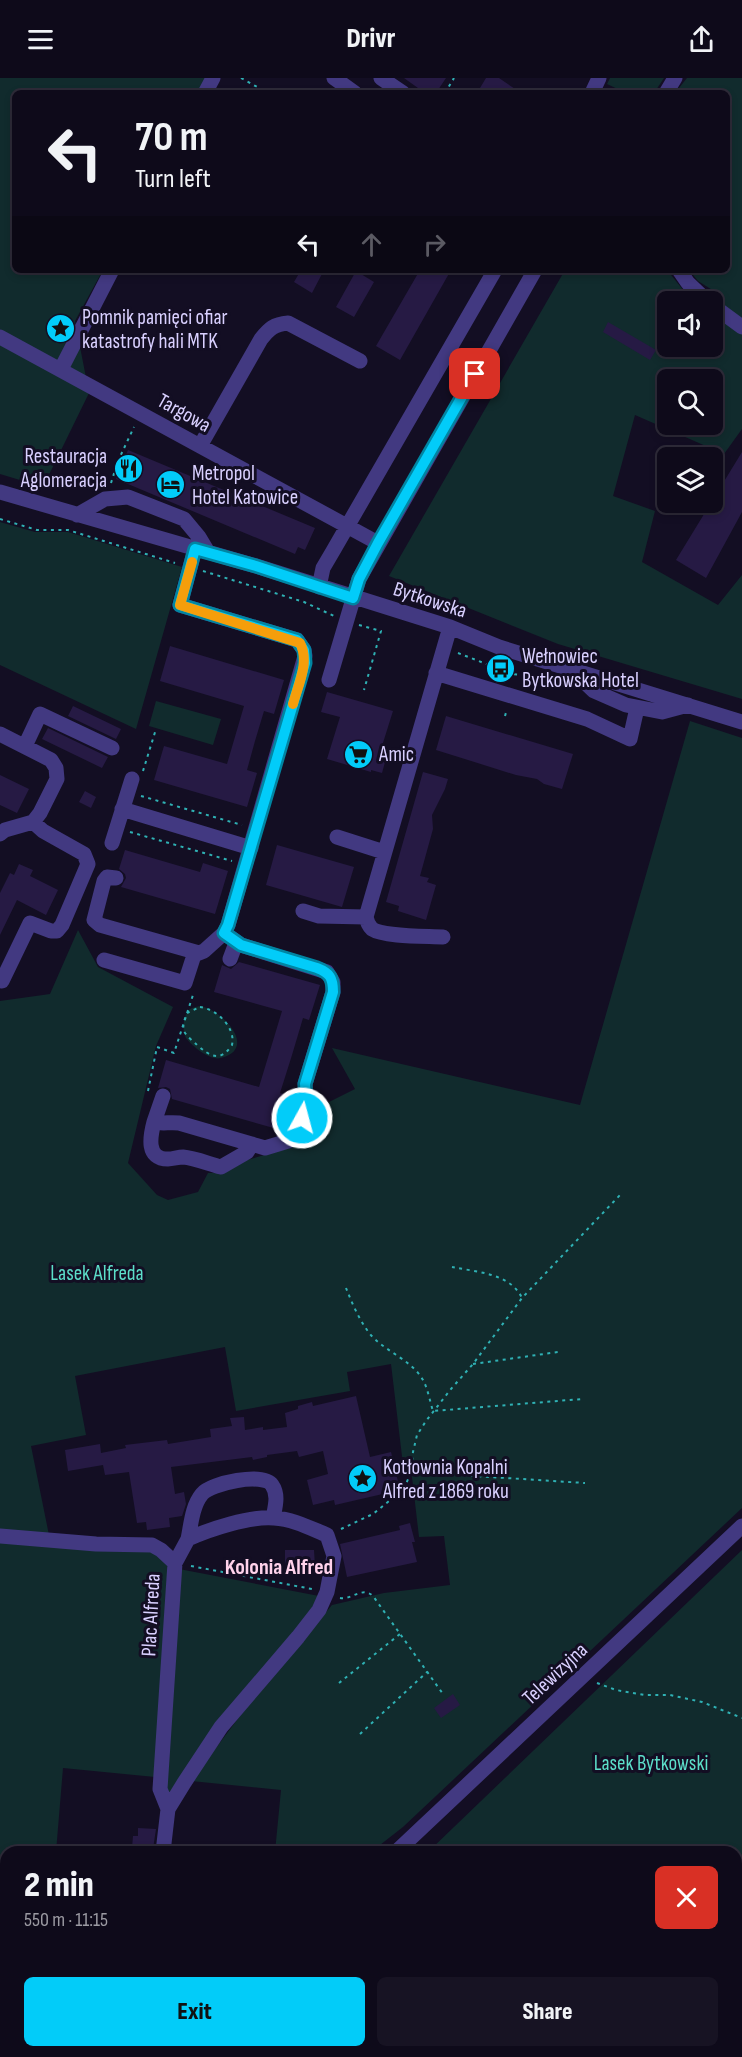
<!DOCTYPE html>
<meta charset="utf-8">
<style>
:root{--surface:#0e0a1a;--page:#171323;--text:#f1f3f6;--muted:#9b9aa2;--line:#2e2b39;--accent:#02ccf9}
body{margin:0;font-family:"Sofia Sans Condensed",sans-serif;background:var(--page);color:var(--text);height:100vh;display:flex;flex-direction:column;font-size:22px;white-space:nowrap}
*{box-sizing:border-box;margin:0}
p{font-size:20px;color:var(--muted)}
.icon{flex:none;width:33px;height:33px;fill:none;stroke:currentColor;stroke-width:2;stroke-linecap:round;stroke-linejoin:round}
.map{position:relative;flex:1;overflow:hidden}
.drawer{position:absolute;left:0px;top:1768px;width:742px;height:212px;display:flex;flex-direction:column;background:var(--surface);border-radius:18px 18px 0 0;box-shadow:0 3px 9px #0003,0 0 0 2px var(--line)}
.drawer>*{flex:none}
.guide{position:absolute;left:12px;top:12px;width:718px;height:183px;border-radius:9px;box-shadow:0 3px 9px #0003,0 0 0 2px var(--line);background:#0e0a1a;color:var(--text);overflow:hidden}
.fabs{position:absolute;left:657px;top:213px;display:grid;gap:12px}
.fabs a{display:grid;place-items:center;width:66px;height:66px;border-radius:9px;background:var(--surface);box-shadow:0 3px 9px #0003,0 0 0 2px var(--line);font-size:30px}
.pin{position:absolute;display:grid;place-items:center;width:51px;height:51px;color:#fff;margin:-26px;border-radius:12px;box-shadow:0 3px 9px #0006}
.me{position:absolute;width:66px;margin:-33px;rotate:7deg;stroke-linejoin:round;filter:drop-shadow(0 0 4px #0008)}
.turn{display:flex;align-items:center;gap:21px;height:126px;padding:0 24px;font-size:27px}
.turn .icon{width:78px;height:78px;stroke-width:2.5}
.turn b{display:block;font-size:42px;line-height:51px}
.lanes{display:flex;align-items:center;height:57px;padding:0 24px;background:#0003;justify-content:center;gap:30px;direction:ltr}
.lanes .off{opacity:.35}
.round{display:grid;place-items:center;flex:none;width:63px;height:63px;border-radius:9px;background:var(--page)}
.headline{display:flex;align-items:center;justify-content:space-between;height:102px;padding:0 24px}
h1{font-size:36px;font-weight:800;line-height:45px}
.action{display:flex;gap:12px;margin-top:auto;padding:12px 24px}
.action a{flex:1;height:69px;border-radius:9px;background:var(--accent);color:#111;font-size:24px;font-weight:800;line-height:69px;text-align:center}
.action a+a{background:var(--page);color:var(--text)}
header{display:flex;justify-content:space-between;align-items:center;height:78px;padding:0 24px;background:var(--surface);font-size:27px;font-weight:800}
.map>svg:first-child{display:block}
.green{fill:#112b2d;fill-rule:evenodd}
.building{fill:#261a44}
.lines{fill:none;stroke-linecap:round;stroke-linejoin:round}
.path{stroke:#2fb1b4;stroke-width:2;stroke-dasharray:3 4.5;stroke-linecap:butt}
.minor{stroke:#423981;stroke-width:15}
.major{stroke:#cd58fe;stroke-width:15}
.tram{stroke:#02ccf9;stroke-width:1.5}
.route-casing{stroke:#0185a2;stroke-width:15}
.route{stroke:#02ccf9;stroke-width:10}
.slow{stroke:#f59e0b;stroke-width:10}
.labels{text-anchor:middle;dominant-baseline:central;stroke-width:6;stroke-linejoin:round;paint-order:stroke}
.poi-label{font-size:21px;fill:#d9d0ff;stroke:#130e23;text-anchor:start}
.street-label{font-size:21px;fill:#d9d0ff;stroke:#130e23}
.park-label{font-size:21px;fill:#5cdec9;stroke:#130e23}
.neighbourhood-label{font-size:22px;font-weight:bold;fill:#ffd2eb;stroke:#130e23}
</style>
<header><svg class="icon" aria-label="menu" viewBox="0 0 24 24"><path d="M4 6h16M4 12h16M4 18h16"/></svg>Drivr<svg class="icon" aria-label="share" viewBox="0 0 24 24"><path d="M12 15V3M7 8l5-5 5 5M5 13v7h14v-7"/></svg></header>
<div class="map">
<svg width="742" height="1979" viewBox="0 0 742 1979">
<rect width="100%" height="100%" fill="#130e23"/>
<path class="green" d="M0 0H208L200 15H15V192H103L75 243 89 315 43 409 0 396Z
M610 0H664L654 15H626L607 6Z
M687 0H742V351L724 376 635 337 613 418 655 433 642 484 718 527 742 497V621L558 566 389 498 565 192H667L684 213 698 223 668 224V268H712L713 232 722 218 698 203 689 192H728V15H675ZM668 302H712V346H668Z
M0 444 35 454H68L182 489 136 651 0 587Z
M156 623 221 641 213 667 149 648Z
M690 643 742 660V1430L403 1749 371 1774H275L281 1712 191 1703 255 1618 332 1527 384 1515 450 1507 444 1458 419 1459 412 1399 404 1395 391 1286 347 1294 350 1313 236 1333 225 1269 75 1298 86 1357 31 1368 51 1467 145 1469 168 1484 155 1699 63 1690 56 1774H6V1795L0 1794V923L50 916 78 852 98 889 173 929 156 968 128 1085 157 1117 168 1122 198 1114 208 1095H222L240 1084 285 1071 300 1063 309 1034 355 1011 332 970 580 1027Z
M200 928C221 931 259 970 221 980 210 983 193 969 186 960 182 954 183 939 188 933 191 929 196 929 200 928Z
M742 1472V1979H408V1974H736V1774H428Z
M179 1491 319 1518 315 1530 169 1720 165 1705Z
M0 1834H6V1974H102L100 1979H0Z
M289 1974H327L331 1979H283Z
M342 1974H397L391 1979H346Z"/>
<path class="building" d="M404 0H446L436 15H425Z
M486 0H499L521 15H477Z
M301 192H324L312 215 294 204Z
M420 192H451L400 282 376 268Z
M356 193 374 204 354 239 336 229Z
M608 244 656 272 650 282 603 254Z
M128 372 315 450 305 472 298 469 295 476 116 401Z
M742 374V434L706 500 676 482Z
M170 568 284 602 274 636 264 633 255 663 247 692 257 695 247 729 154 702 164 668 227 686 244 628 160 603Z
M327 614 393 633 382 668 389 670 382 695 371 692V694L327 681 340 639 321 634Z
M73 628 121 651 116 661 68 638Z
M446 638 573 676 562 711 544 706 537 701 516 697 436 672Z
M48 650 108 679 102 690 42 661Z
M423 694 448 701 445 711 432 737 433 751 420 798 429 800 427 804 436 807 426 842 398 833 399 828 386 824Z
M0 697 29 711 17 735 0 727Z
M85 713 96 719 91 730 79 724Z
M277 767 354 789 342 829 266 807Z
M125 772 200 794 203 785 228 793 215 836 121 809 126 800 125 796 119 791Z
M19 786 33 792 30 798 58 812 46 837 17 822 0 857V815L10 795 14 797Z
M239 884 320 907 309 942 303 940 292 977 280 1015 287 1017 277 1051 172 1021 170 1011 166 1009 158 1010 166 982 259 1009 282 933 214 914 222 887 231 891Z
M356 1318 370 1379 391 1374 400 1412 335 1427 334 1422 313 1427 307 1402 328 1396 323 1373 299 1379 297 1373 267 1377V1379L253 1382 252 1379 171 1389 175 1416 184 1414 186 1426 182 1438 169 1440 170 1449 147 1452 146 1444 137 1445 129 1394 105 1397 103 1387 68 1393 65 1372 100 1366 101 1375 126 1370 125 1367 167 1362 168 1366 211 1359 210 1351 232 1348 230 1340 244 1339 245 1352 263 1349V1352L287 1349 285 1335 298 1331V1328L312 1324 313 1328Z
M410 1445 415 1464H412L417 1484 347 1499 340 1466 400 1452 399 1448Z
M285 1472H314L315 1488H285Z
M453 1616 460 1627 441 1640 434 1630Z
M138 1750 156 1751 153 1771 132 1770 133 1758H138Z"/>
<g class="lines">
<path class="path" d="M241 0 268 15
M445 15 454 0
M111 405 118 383 134 349
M0 441 37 452H68L175 485
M203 493 304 524 334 538
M359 547 381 553 364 612
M458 575 512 596 538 598
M505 638 507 631
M143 693 156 651
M141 718 242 747
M130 754 232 783
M200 929C217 931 236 950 232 967 220 985 210 978 197 967 193 963 186 958 184 953 182 947 185 941 187 935Z
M148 1013 157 969 174 975 193 917
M452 1189C476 1194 510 1195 522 1220
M346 1210C352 1225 359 1242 370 1256 384 1273 412 1282 423 1302 428 1311 430 1324 433 1333L582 1321
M473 1286 558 1274
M411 1394 585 1405
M341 1451 373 1436 404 1411 411 1394 413 1374 417 1357 426 1343 451 1311 473 1286 522 1220 620 1117
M191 1488 312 1511
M340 1520C352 1522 362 1508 373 1518L443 1616
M339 1605 400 1556
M597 1605 616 1612 645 1617H670L702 1624 742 1640
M360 1656 427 1594
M0 1841 6 1847
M736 1955 742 1956
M736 1963 742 1959
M123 1974 130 1979 138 1974
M487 1974 489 1979
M197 1979 202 1974
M718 1979 724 1974"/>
<path class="minor" d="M334 0 355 15
M381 0 403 15
M205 15 213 0
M592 15 599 0
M666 15 675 0
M679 192 688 205 708 224
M712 227 742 249
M0 259 378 465
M61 291 112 192
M200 368 261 261C269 251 274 246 288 245L360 283
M0 414 256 488 450 549 499 569 742 644
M77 437 105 421 128 419 184 441 199 459 208 474
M195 471 180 527 297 562 304 572 305 578 228 847 224 855 241 867 327 894 333 904V914L305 1006 306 1021 302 1040 296 1056 288 1063 265 1070 179 1045C171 1044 160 1046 154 1044 150 1059 146 1081 168 1081 173 1081 178 1079 183 1079 195 1080 209 1086 221 1089L247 1074 252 1066
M319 509 323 490 333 473 495 192
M572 592 594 613 626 627 662 634 688 627
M436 595 587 641 630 661 637 630
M329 602 359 501 535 192
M0 656 51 682 56 690 57 701 40 735 33 744 5 752 0 756
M25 668 40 636 112 670
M122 731 251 770
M337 759 384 774
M112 765 132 701
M116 800 107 799 104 803 94 842 100 847 199 875 204 873 224 855
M303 833 319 838 366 839
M443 859C427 858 384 859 372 851 368 847 367 844 366 839L450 549
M230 881 236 865
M104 882 185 905 195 874
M2 903 30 845 51 853H57L62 847 88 786 84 776 43 753 33 744
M154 1044 163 1018
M0 1458 96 1466 152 1467 161 1472 175 1485
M188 1461C191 1447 192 1428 202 1416 211 1405 263 1394 272 1407 279 1417 275 1429 273 1440
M163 1774 168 1731 184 1705 221 1649 298 1559 319 1532 327 1514 334 1478 327 1457C310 1450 293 1441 274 1440 250 1438 210 1451 188 1461L175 1485 160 1711 168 1731
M396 1774 742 1448"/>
<path class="major" d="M0 1812 6 1813
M163 1979 169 1974"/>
<path class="tram" d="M0 1801 6 1803
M121 1979 125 1974"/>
</g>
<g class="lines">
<defs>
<path id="route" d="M302 1040 306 1021 305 1006 333 914C333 900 330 895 317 890L241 867 224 855 228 847 305 585 304 572 297 562 180 527 195 471 256 488 353 520 359 501 378 465 475 296"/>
</defs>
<use href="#route" class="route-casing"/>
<use href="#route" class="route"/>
<path class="slow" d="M192 484 180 527 300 565C310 584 298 607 293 626"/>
</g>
<defs>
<symbol id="sight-disc" viewBox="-11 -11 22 22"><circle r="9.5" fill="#02ccf9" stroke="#130e23"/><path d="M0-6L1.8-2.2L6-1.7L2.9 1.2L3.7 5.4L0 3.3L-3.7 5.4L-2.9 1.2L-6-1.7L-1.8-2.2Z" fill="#111"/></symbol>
<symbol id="restaurant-disc" viewBox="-11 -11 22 22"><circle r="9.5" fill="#02ccf9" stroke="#130e23"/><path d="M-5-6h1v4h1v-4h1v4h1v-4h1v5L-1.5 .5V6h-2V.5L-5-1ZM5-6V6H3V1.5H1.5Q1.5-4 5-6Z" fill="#111"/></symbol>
<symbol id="hotel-disc" viewBox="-11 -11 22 22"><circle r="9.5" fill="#02ccf9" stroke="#130e23"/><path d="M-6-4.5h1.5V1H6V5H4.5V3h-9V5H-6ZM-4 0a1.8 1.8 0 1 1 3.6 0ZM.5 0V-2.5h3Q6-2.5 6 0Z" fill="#111"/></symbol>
<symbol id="bus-disc" viewBox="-11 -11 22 22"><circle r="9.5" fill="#02ccf9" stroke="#130e23"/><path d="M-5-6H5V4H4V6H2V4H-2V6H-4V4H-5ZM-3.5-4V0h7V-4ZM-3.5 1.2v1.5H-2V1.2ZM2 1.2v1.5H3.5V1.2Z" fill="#111"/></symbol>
<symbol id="supermarket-disc" viewBox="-11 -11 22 22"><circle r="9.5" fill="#02ccf9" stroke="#130e23"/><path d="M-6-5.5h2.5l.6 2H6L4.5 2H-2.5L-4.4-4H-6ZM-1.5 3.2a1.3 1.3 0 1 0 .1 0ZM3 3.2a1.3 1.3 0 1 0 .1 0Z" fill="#111"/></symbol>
</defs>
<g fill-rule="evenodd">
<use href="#sight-disc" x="44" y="234" width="33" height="33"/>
<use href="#restaurant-disc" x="112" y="374" width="33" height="33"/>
<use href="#hotel-disc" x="154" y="390" width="33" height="33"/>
<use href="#bus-disc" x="484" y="574" width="33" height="33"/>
<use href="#supermarket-disc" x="342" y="660" width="33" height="33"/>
<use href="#sight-disc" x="346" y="1384" width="33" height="33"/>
</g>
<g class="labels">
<g class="poi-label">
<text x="82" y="239">Pomnik pamięci ofiar<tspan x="82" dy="24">katastrofy hali MTK</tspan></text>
<text x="107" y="378" text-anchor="end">Restauracja<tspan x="107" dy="24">Aglomeracja</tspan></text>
<text x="192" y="395">Metropol<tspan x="192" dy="24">Hotel Katowice</tspan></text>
<text x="522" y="578">Wełnowiec<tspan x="522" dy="24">Bytkowska Hotel</tspan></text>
<text x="379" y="676">Amic</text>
<text x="383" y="1389">Kotłownia Kopalni<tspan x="383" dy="24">Alfred z 1869 roku</tspan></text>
</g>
<g class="street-label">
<text transform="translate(184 335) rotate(29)">Targowa</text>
<text transform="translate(430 522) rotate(18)">Bytkowska</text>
<text transform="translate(151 1537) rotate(-87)">Plac Alfreda</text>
<text transform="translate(555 1596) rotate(-43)">Telewizyjna</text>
</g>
<g class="park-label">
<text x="97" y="1195">Lasek Alfreda</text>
<text x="651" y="1685">Lasek Bytkowski</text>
</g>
<g class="neighbourhood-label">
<text x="279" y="1489">Kolonia Alfred</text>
</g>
</g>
</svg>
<div class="fabs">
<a><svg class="icon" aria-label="sound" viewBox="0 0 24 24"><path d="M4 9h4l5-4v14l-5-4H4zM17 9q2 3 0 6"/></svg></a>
<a><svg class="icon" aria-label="search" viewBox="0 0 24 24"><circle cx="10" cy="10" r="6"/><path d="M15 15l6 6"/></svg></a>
<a><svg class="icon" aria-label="layers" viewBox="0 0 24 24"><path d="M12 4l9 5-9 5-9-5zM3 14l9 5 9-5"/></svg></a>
</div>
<div class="pin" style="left:475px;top:296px;background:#d93025"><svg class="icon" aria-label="arrive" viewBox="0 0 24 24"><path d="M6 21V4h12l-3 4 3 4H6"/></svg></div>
<svg class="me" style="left:302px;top:1040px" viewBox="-20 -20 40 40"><circle r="17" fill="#02ccf9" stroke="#fff" stroke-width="3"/><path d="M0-11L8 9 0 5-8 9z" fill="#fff"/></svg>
<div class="guide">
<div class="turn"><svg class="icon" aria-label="left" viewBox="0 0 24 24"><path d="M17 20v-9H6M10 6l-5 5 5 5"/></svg><div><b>70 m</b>Turn left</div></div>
<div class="lanes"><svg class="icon" aria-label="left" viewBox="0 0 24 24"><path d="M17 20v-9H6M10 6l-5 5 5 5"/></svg><svg class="icon off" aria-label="ahead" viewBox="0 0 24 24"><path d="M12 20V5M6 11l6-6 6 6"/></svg><svg class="icon off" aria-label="right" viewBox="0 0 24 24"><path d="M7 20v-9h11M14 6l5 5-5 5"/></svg></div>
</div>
<section class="drawer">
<div class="headline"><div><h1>2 min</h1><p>550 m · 11:15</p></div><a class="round" style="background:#d93025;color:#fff"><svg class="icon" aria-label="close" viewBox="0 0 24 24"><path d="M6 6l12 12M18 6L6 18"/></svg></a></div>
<div class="action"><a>Exit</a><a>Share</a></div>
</section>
</div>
